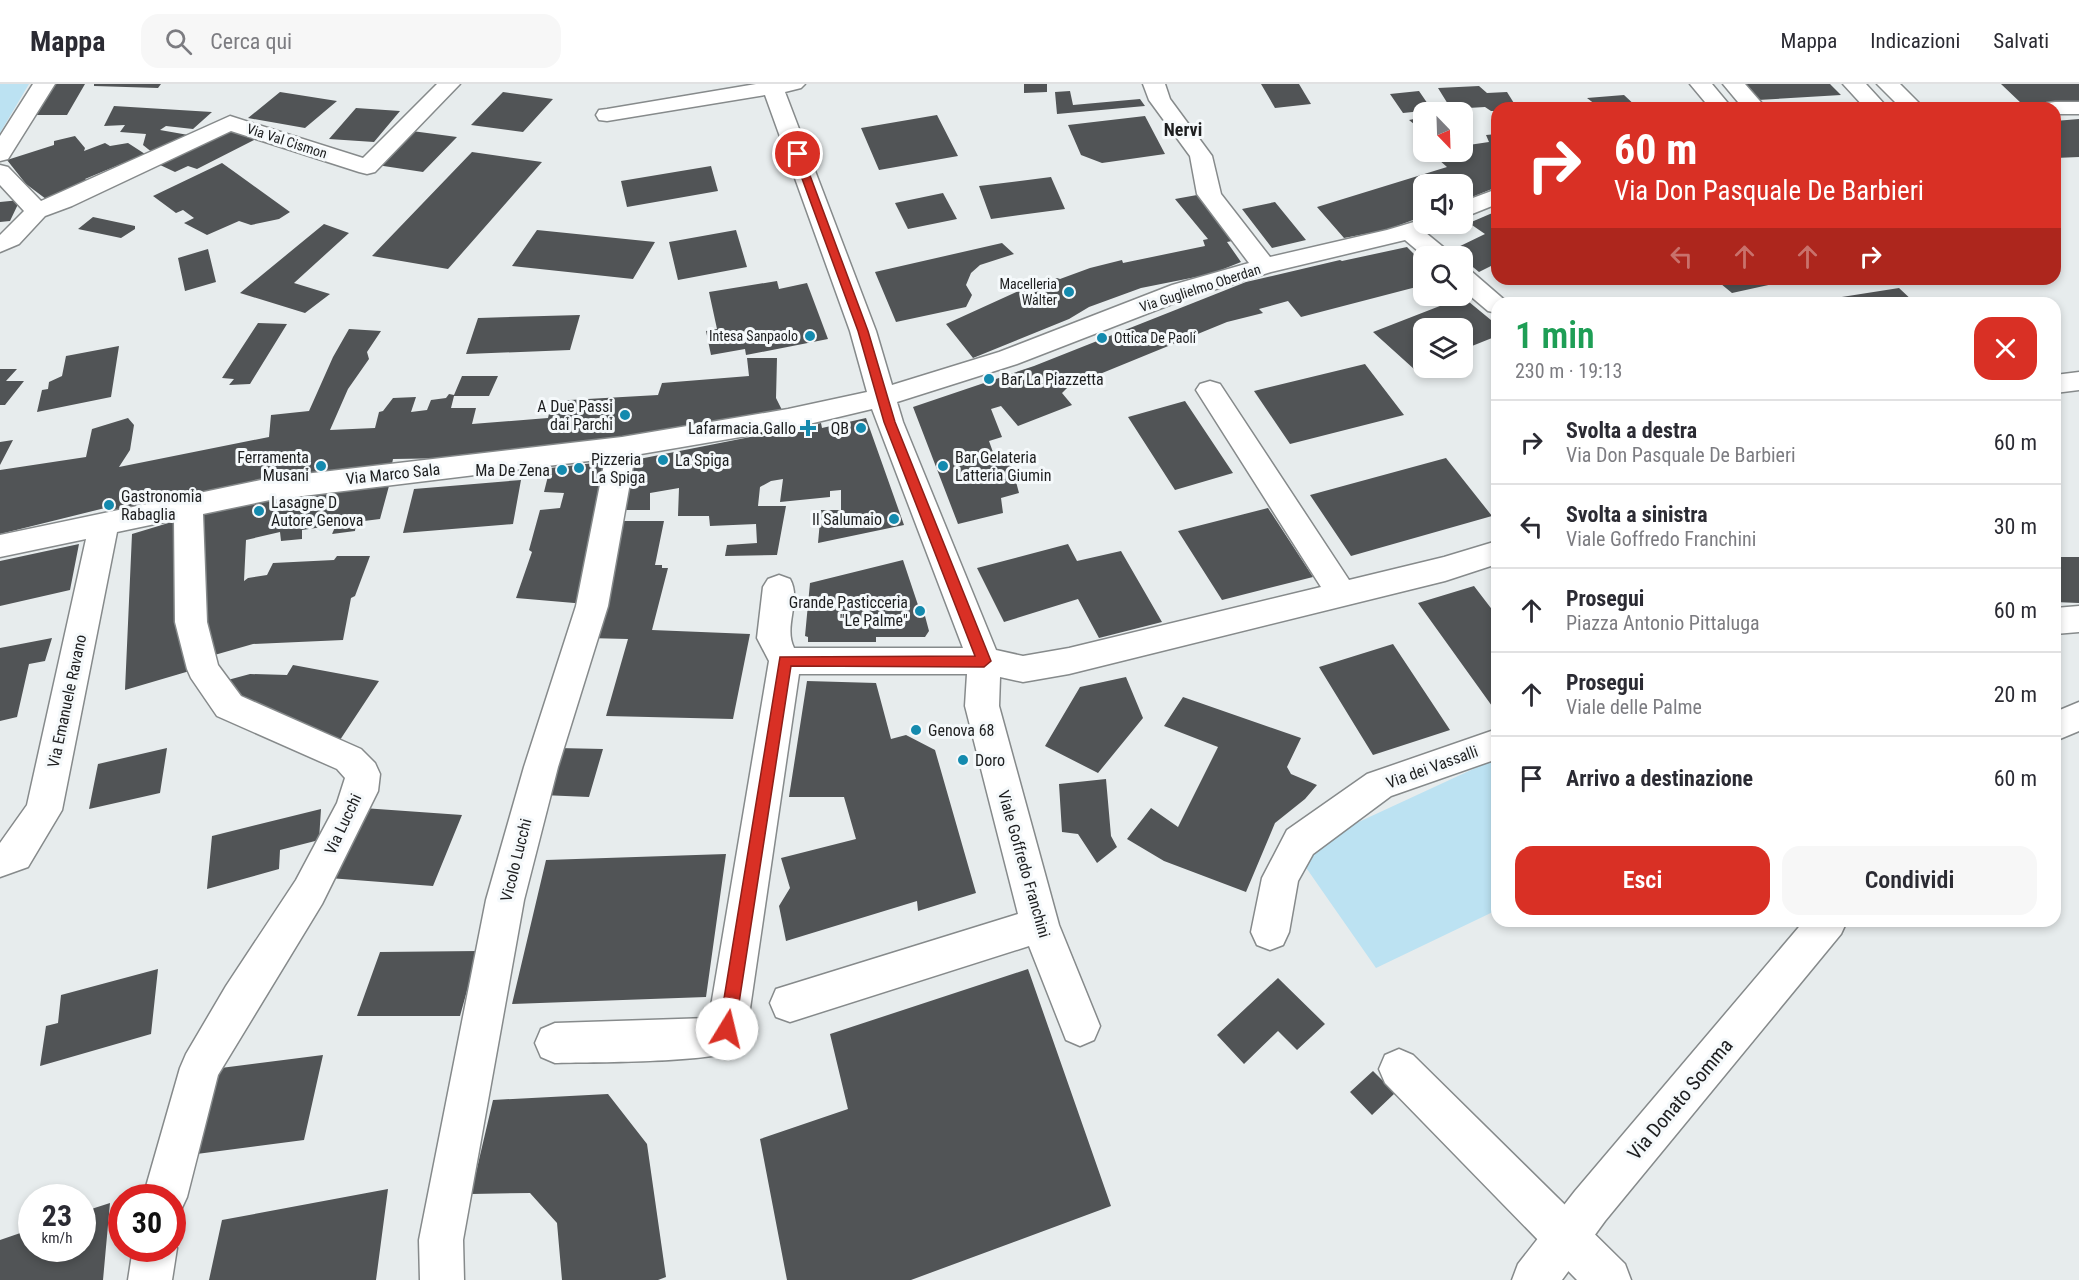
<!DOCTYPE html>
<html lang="it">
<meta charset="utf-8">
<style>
:root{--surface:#fff;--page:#f7f7f7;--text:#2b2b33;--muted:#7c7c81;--line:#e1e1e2;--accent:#d93025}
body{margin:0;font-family:"Roboto Condensed",sans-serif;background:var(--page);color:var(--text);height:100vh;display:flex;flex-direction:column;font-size:22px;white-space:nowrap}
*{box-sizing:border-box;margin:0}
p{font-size:20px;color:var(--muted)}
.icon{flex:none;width:33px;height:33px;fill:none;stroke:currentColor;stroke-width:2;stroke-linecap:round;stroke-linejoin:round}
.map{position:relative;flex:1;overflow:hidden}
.sheet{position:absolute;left:1491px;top:213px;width:570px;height:630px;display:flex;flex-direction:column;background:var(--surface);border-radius:18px;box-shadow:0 3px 9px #0003}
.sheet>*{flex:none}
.banner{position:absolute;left:1491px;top:18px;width:570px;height:183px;border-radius:18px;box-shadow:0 3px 9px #0003;background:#d93025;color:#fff;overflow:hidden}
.needle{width:39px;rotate:157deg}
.buttons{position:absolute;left:1413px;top:18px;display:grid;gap:12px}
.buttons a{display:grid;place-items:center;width:60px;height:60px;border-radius:12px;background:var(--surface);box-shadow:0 3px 9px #0003;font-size:30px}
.speed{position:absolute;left:18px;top:1100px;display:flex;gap:12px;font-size:30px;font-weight:700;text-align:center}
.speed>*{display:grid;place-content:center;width:78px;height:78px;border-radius:50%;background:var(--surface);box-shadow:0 3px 9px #0003;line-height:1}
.speed small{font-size:15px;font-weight:400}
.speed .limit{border:9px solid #d22;background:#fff;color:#111}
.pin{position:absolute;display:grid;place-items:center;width:51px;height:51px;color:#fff;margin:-26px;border:3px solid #fff;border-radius:50%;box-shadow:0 2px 6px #0007}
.me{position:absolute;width:66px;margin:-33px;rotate:9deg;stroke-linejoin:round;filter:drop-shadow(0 0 4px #0008)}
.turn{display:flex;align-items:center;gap:21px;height:126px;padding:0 24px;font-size:27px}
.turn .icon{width:78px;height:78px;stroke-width:2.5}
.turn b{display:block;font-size:42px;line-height:51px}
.lanes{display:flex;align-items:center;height:57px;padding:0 24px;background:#0003;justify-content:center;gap:30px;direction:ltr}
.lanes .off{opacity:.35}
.round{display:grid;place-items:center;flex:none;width:63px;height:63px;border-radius:18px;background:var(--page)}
.summary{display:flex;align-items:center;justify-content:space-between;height:102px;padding:0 24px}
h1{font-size:36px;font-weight:600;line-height:45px;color:#1e9e55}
.action{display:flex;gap:12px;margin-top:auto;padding:12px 24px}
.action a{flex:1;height:69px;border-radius:18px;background:var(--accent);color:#fff;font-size:24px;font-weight:600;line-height:69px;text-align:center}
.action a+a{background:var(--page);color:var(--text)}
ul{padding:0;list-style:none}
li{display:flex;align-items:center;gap:18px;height:84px;padding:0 24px;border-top:2px solid var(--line)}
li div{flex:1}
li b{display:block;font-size:22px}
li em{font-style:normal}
header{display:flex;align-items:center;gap:36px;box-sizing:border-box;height:84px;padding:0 30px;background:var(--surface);border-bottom:2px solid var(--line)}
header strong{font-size:28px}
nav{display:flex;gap:33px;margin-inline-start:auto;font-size:21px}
.search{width:420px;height:54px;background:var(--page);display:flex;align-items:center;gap:15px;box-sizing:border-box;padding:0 21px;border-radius:18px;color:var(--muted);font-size:22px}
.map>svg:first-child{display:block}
.green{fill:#bce2f2}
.building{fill:#515456}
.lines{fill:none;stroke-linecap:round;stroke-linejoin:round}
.minor-casing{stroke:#868a8b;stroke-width:3}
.major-casing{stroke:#868a8b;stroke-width:3}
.minor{fill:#fff;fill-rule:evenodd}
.major{fill:#fff;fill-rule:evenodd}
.route{fill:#d93025;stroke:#8d1f18;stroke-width:1.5}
.poi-dot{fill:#148aae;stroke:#f5f9fb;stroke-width:2}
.labels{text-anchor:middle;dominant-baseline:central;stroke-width:6;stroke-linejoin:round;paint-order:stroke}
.far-street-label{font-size:14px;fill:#1d1e1f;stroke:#f5f9fb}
.far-poi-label{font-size:14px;fill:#1d1e1f;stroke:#f5f9fb;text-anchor:end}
.poi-label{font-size:16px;fill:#1d1e1f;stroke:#f5f9fb;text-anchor:start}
.street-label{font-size:16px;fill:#1d1e1f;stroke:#f5f9fb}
.far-district-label{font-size:18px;font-weight:bold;fill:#1d1e1f;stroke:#f5f9fb}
.near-street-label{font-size:20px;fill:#1d1e1f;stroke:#f5f9fb}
</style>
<header>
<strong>Mappa</strong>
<div class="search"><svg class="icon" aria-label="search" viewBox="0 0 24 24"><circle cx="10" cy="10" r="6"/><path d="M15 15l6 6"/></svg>Cerca qui</div>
<nav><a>Mappa</a><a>Indicazioni</a><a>Salvati</a></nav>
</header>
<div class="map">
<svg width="2079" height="1196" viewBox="0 0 2079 1196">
<rect width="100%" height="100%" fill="#e7eced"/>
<path class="green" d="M0 0H29L0 49Z
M1497 674V826L1376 884 1300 775 1324 754Z"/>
<path class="building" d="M52 0H85L67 31H33Z
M94 0H161L158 4 94 2Z
M1024 0H1047V8L1024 9Z
M1261 0H1299L1311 20 1275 24Z
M1744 0H1830L1841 11 1758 16Z
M2001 0H2079V17L2022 20Z
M1479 2 1487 9 1507 8 1517 24H1497V27H1491L1485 23 1451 25 1438 4Z
M1070 7 1073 21 1140 15 1145 22 1057 30 1055 8Z
M1419 7 1432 26 1403 29 1390 10Z
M280 8 337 17 305 44 248 34Z
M503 8 553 15 523 48 471 41Z
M1624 11 1638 24H1600L1587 14Z
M114 22 212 28 193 45 166 42 160 46 194 52 158 73 143 61 146 50 120 48 125 41 104 42Z
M356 24 400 27 374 58 329 55Z
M937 31 958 72 879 86 861 44Z
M1145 32 1165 70 1102 79 1081 71 1068 41Z
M1424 33V48L1409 36Z
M2079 35V73L2055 74V37Z
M231 44 262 52 197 85 188 82 175 88 158 80Z
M412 47 457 53 423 88 377 81Z
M1497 50V103L1462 117V100H1424V132L1386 146 1344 154 1317 123 1447 83 1430 68H1462V62L1489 58 1486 51Z
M75 52 85 64 84 67 105 59 110 62 128 59 145 70 85 95 91 100 50 118 26 100 7 76 54 61V57Z
M472 68 542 78 448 185 372 172Z
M222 79 236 89 290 128 279 135 251 141 239 137 207 151 184 139 194 134 183 126 176 129 153 112Z
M711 82 718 107 627 123 621 97Z
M1051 93 1065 125 991 135 979 102Z
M943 109 957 135 908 145 895 119Z
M1197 111 1232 157 1227 158 1241 178 1211 190 1141 204 1089 223 1069 235 973 274 946 240 1023 205 1027 209 1031 208 1033 203 1057 194 1060 195 1090 184 1122 176 1123 179 1205 162 1203 156 1208 155 1175 115Z
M20 116 10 137 0 138V118Z
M1275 118 1306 156 1272 164 1242 125Z
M1497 127V179L1479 188 1452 166 1485 150 1469 139Z
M93 133 135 142V145L121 154 78 145Z
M324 140 349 149 294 199 330 210 305 229 240 209Z
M537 146 655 158 633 195 512 182Z
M736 146 747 183 678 196 669 158Z
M1002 159 1014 170 980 181 971 189 966 201 972 211 966 223 896 238 875 188Z
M1407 163 1424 180V201L1301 233 1288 217 1259 225 1263 229 1227 238 1068 303 1062 309 1072 321 1018 342 1001 322 991 325 1002 353 989 357 994 371 1008 368 1019 409 1001 414 1003 429 958 440 913 323 1034 282 1246 198 1340 176 1342 177Z
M208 165 216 198 185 207 178 174Z
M1715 195H1766L1773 200 1732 209Z
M777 197 779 205 807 199 828 255 746 271 745 265 711 271 706 247 717 245 709 208Z
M1899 204 1915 219H1833L1829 215Z
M1463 213 1497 241V252L1462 266V244H1424V282L1414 285 1373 248Z
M580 231 570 266 466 270 478 234Z
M258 239 287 240 250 300 229 301 234 295 222 294Z
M349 245 381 247 367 268 369 275 348 305 330 346 375 344 379 328 383 327 393 314 416 313 411 328 427 326 431 316 446 314 449 310 454 311 462 292H498L489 312H454L451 324H476L472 340 548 334 552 317 658 311 662 299 749 292 747 274H777L776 314 782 326 590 362 458 374 393 375 392 380 284 392 107 429 105 424 0 450V386L86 373 92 345 128 334 134 341 130 366 119 383 269 353 271 331 309 327 333 273Z
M119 262 111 313 37 328 42 306 48 305 49 298 62 292 66 272Z
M1365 280 1404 331 1290 360 1254 307Z
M0 285H17L6 297H24L5 321H0Z
M1185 317 1233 389 1175 406 1128 333Z
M866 334 904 441 818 459 821 426H841V406L830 407V413L780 418 783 395 771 397 760 403 758 422H786L777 471 725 472 727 461 757 459 756 440 710 442 709 432H678L679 404 650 409V426H614L624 378 821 339 822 344Z
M13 356 0 381V358Z
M1446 374 1492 432 1351 472 1310 411Z
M612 377 586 520 516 514 532 468 529 466 540 426 560 424 564 409 544 408 550 384Z
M521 396 513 440 403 449 414 405Z
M389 402 380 435 356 438 355 447 332 450 336 441 302 446V455L281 457 280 448 246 456 244 497 248 494 267 491 273 479 334 476 337 472H370L355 512 351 514 343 556 253 560 211 572 196 528 202 430 258 418Z
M1268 424 1313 493 1222 516 1178 447Z
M175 437 193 586 125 606 132 450Z
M611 437H664L655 481H662V484H668L652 546 750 550 733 635 606 632 628 555 587 554Z
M79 460 70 506 0 522V477Z
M1068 460 1077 477 1121 467 1162 538 1099 554 1078 515 1004 538 977 484Z
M2055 473H2079V519L2055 518Z
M903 476 921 530 925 532 929 547 925 553H876V558H808V553L805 552 810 499Z
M1474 502 1497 532V629L1418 519Z
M52 554 45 577 29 580 17 633 0 637V564Z
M1393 560 1450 646 1373 671 1319 583Z
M293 581 379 597 338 659 230 614 224 597 250 590 287 591Z
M1126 593 1143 634 1098 689 1045 662 1080 603Z
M807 597 876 599 891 655 906 651 935 666 976 809 918 827 917 817 786 857 779 822 790 804 781 774 856 755 844 713H789Z
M1183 613 1301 654 1287 683 1291 690 1317 701 1305 715 1275 739 1246 808 1164 777 1127 755 1151 724 1178 743 1218 663 1164 642Z
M167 664 160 709 89 725 98 680Z
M558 664 603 665 589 713 542 711Z
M1106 695 1111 752 1117 763 1097 779 1078 750 1062 748 1059 700Z
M363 724 462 731 433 802 329 794Z
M321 725 319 756 280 766 279 785 207 805 212 752Z
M726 770 706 913 512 920 546 776Z
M478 867 460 932H357L380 868Z
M158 885 151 950 40 982 46 942 58 939 61 911Z
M1028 885 1111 1122 911 1196H787L760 1055 848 1025 830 950Z
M1278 894 1325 940 1297 966 1278 947 1244 980 1217 951Z
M323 971 304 1056 189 1071 213 985Z
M1373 987 1395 1009 1372 1031 1350 1008Z
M608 1010 647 1060 666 1193 658 1196H562L557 1139 530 1109 471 1110 493 1016Z
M388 1105 376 1196H209L222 1136Z
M110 1119 103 1196H0V1156L32 1145V1164H82V1128Z"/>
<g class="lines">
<defs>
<path id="minor" d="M33 0H55L8 75 0 77V52Z
M437 0H460L375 88 367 90 359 88 231 47 72 122 45 132 19 160 0 168V151L24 127 0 101V81L8 83 41 117 230 32 363 74Z
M756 0H805L801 4 785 8 876 247 892 301 999 268 1172 201 1249 179 1197 110 1190 72 1149 16 1143 0H1165L1170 15 1212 72 1221 110 1270 173 1387 146 1424 135V140H1443L1439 145 1426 149 1448 167 1451 172H1424L1405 156 1271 188 1190 213 1017 280 897 318 903 338 996 566 1023 572 1069 564 1321 503 1196 306 1200 300 1210 297 1220 300 1349 496 1444 473 1497 457V480L1445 497 1069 590 1023 598 1000 593 999 622 1059 841 1100 942 1094 956 1080 962 1066 956 1029 862 790 938 776 933 770 919 776 905 1018 830 965 622 967 590H799L747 945C744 952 742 960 736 965 719 979 585 978 555 979L541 973 535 959 541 945 555 939 709 934 769 577 757 554 763 503 768 495 779 491 790 495C802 516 783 542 794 564H963L872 325 788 345 635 371 608 522 558 683 524 816 463 1156 464 1196H420L419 1156 486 816 524 683 576 522 605 375 270 416 203 430 207 538 218 581 241 612 361 665 375 679 380 690 378 707 322 820 218 991 187 1113 180 1128 172 1132V1113H143L180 984 186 970 226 902 296 796 337 719 345 694 337 685 217 632 191 594 187 585 175 538 174 436 117 448 62 726 28 783 0 793V759L27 721 86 455 0 473V451L270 394 622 353 788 325 867 308 850 247 765 11 607 37 599 36 596 31 599 26 607 25Z
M1690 0H1712L1732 24H1710Z
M1723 0H1745L1766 24H1743Z
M1843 0H1866L1888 24H1865Z
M1877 0H1900L1924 24H1901Z
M2055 18H2079V30H2055V24H2044L2047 19Z
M1497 105V120L1462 134V118Z
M1462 184 1471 187 1508 219H1497V229L1488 227 1462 205Z
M2079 288V306L2055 309V291Z
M2079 522V548L2055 550V524Z
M1497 645V675L1391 712 1313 770 1298 797 1289 848 1283 861 1270 866 1257 861 1251 848 1262 794 1287 746 1367 690Z
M1399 965 1413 971 1625 1180 1631 1196H1577L1385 999 1379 985 1385 971Z
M172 1153 177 1164 172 1196H128L133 1164H172Z"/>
<path id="major" d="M2079 618V647L2055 657V628Z
M1804 837H1847L1841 850 1605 1137 1562 1196H1512L1518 1180 1575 1107Z"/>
</defs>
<use href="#minor" class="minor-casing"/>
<use href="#major" class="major-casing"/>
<use href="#minor" class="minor"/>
<use href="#major" class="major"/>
</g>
<path class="route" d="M798 67 802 70 868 247 895 338 991 577 984 583 791 582 735 945 733 951 727 953 721 951 719 945 780 573 975 572 884 338 858 247 793 70Z"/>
<g class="poi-dot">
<circle cx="1069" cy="208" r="6"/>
<circle cx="810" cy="252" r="6"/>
<circle cx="1102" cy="254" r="6"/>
<circle cx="989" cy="295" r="6"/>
<circle cx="625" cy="331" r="6"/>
<path d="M805 335h6v6h6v6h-6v6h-6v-6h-6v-6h6z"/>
<circle cx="861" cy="344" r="6"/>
<circle cx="663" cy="376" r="6"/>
<circle cx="321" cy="382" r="6"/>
<circle cx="943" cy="382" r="6"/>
<circle cx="579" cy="384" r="6"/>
<circle cx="562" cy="386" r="6"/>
<circle cx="109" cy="421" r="6"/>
<circle cx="259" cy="427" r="6"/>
<circle cx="894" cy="435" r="6"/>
<circle cx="920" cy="527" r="6"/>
<circle cx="916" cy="646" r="6"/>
<circle cx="963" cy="676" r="6"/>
</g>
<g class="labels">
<g class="far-street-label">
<text transform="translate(287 57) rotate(18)">Via Val Cismon</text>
<text transform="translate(1200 204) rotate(-18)">Via Guglielmo Oberdan</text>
</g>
<g class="far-poi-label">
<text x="1057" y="200">Macelleria<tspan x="1057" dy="16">Walter</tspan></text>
<text x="798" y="252">Intesa Sanpaolo</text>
<text x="1114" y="254" text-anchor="start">Ottica De Paoli</text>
</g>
<g class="poi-label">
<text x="1001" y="295">Bar La Piazzetta</text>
<text x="613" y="322" text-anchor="end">A Due Passi<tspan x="613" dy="18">dai Parchi</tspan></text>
<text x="796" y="344" text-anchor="end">Lafarmacia.Gallo</text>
<text x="849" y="344" text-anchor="end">QB</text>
<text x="309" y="373" text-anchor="end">Ferramenta<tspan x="309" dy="18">Musani</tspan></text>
<text x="955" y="373">Bar Gelateria<tspan x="955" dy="18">Latteria Giumin</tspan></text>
<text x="591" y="375">Pizzeria<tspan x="591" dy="18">La Spiga</tspan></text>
<text x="675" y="376">La Spiga</text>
<text x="550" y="386" text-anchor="end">Ma De Zena</text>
<text x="121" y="412">Gastronomia<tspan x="121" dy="18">Rabaglia</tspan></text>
<text x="271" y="418">Lasagne D<tspan x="271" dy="18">Autore Genova</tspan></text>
<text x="882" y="435" text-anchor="end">Il Salumaio</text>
<text x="908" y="518" text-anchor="end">Grande Pasticceria<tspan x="908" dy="18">"Le Palme"</tspan></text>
<text x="928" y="646">Genova 68</text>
<text x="975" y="676">Doro</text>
</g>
<g class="street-label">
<text transform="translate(393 390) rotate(-6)">Via Marco Sala</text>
<text transform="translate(67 617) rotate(-78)">Via Emanuele Ravano</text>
<text transform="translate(1432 683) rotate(-20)">Via dei Vassalli</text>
<text transform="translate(343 740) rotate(-65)">Via Lucchi</text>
<text transform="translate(516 776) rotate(-76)">Vicolo Lucchi</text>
<text transform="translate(1024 780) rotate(74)">Viale Goffredo Franchini</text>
</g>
<g class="far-district-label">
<text x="1183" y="45">Nervi</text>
</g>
<g class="near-street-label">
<text transform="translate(1680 1015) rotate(-50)">Via Donato Somma</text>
</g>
</g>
</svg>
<div class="buttons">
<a><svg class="needle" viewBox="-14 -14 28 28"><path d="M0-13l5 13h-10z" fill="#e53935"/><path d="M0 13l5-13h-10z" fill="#7c7c81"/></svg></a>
<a><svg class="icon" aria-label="sound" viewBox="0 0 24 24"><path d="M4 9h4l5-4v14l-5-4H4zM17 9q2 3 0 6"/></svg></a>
<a><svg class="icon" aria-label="search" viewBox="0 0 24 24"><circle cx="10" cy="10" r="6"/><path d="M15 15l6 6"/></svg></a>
<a><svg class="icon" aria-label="layers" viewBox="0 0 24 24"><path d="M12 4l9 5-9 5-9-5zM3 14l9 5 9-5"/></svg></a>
</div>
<div class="speed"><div>23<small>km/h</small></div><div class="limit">30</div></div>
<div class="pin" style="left:798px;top:70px;background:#d93025"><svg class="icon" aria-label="arrive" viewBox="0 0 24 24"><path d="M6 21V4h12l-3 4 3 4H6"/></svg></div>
<svg class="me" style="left:727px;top:945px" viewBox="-20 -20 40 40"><circle r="19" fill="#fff"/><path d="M0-13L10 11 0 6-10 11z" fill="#d93025"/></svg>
<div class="banner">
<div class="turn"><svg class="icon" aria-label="right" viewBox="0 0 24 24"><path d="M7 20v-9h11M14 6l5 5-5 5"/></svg><div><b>60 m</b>Via Don Pasquale De Barbieri</div></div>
<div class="lanes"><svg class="icon off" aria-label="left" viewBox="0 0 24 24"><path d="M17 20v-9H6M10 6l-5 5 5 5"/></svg><svg class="icon off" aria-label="ahead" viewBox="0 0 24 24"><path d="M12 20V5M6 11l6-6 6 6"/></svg><svg class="icon off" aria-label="ahead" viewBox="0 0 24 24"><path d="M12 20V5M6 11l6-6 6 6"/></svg><svg class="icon" aria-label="right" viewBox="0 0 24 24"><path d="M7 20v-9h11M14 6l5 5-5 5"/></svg></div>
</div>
<section class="sheet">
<div class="summary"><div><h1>1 min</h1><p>230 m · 19:13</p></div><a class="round" style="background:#d93025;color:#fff"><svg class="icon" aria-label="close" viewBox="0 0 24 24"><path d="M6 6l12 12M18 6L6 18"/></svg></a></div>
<ul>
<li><svg class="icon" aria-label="right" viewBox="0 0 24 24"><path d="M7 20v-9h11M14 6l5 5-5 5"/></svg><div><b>Svolta a destra</b><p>Via Don Pasquale De Barbieri</p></div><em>60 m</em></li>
<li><svg class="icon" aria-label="left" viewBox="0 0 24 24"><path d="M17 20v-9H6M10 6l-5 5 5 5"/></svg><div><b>Svolta a sinistra</b><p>Viale Goffredo Franchini</p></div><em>30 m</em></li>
<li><svg class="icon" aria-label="ahead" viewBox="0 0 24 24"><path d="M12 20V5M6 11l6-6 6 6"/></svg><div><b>Prosegui</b><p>Piazza Antonio Pittaluga</p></div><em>60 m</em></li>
<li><svg class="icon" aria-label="ahead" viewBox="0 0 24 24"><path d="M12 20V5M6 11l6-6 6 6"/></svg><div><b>Prosegui</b><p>Viale delle Palme</p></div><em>20 m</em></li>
<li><svg class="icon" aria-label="arrive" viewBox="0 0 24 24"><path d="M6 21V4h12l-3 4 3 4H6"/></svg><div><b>Arrivo a destinazione</b></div><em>60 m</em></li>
</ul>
<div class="action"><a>Esci</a><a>Condividi</a></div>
</section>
</div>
